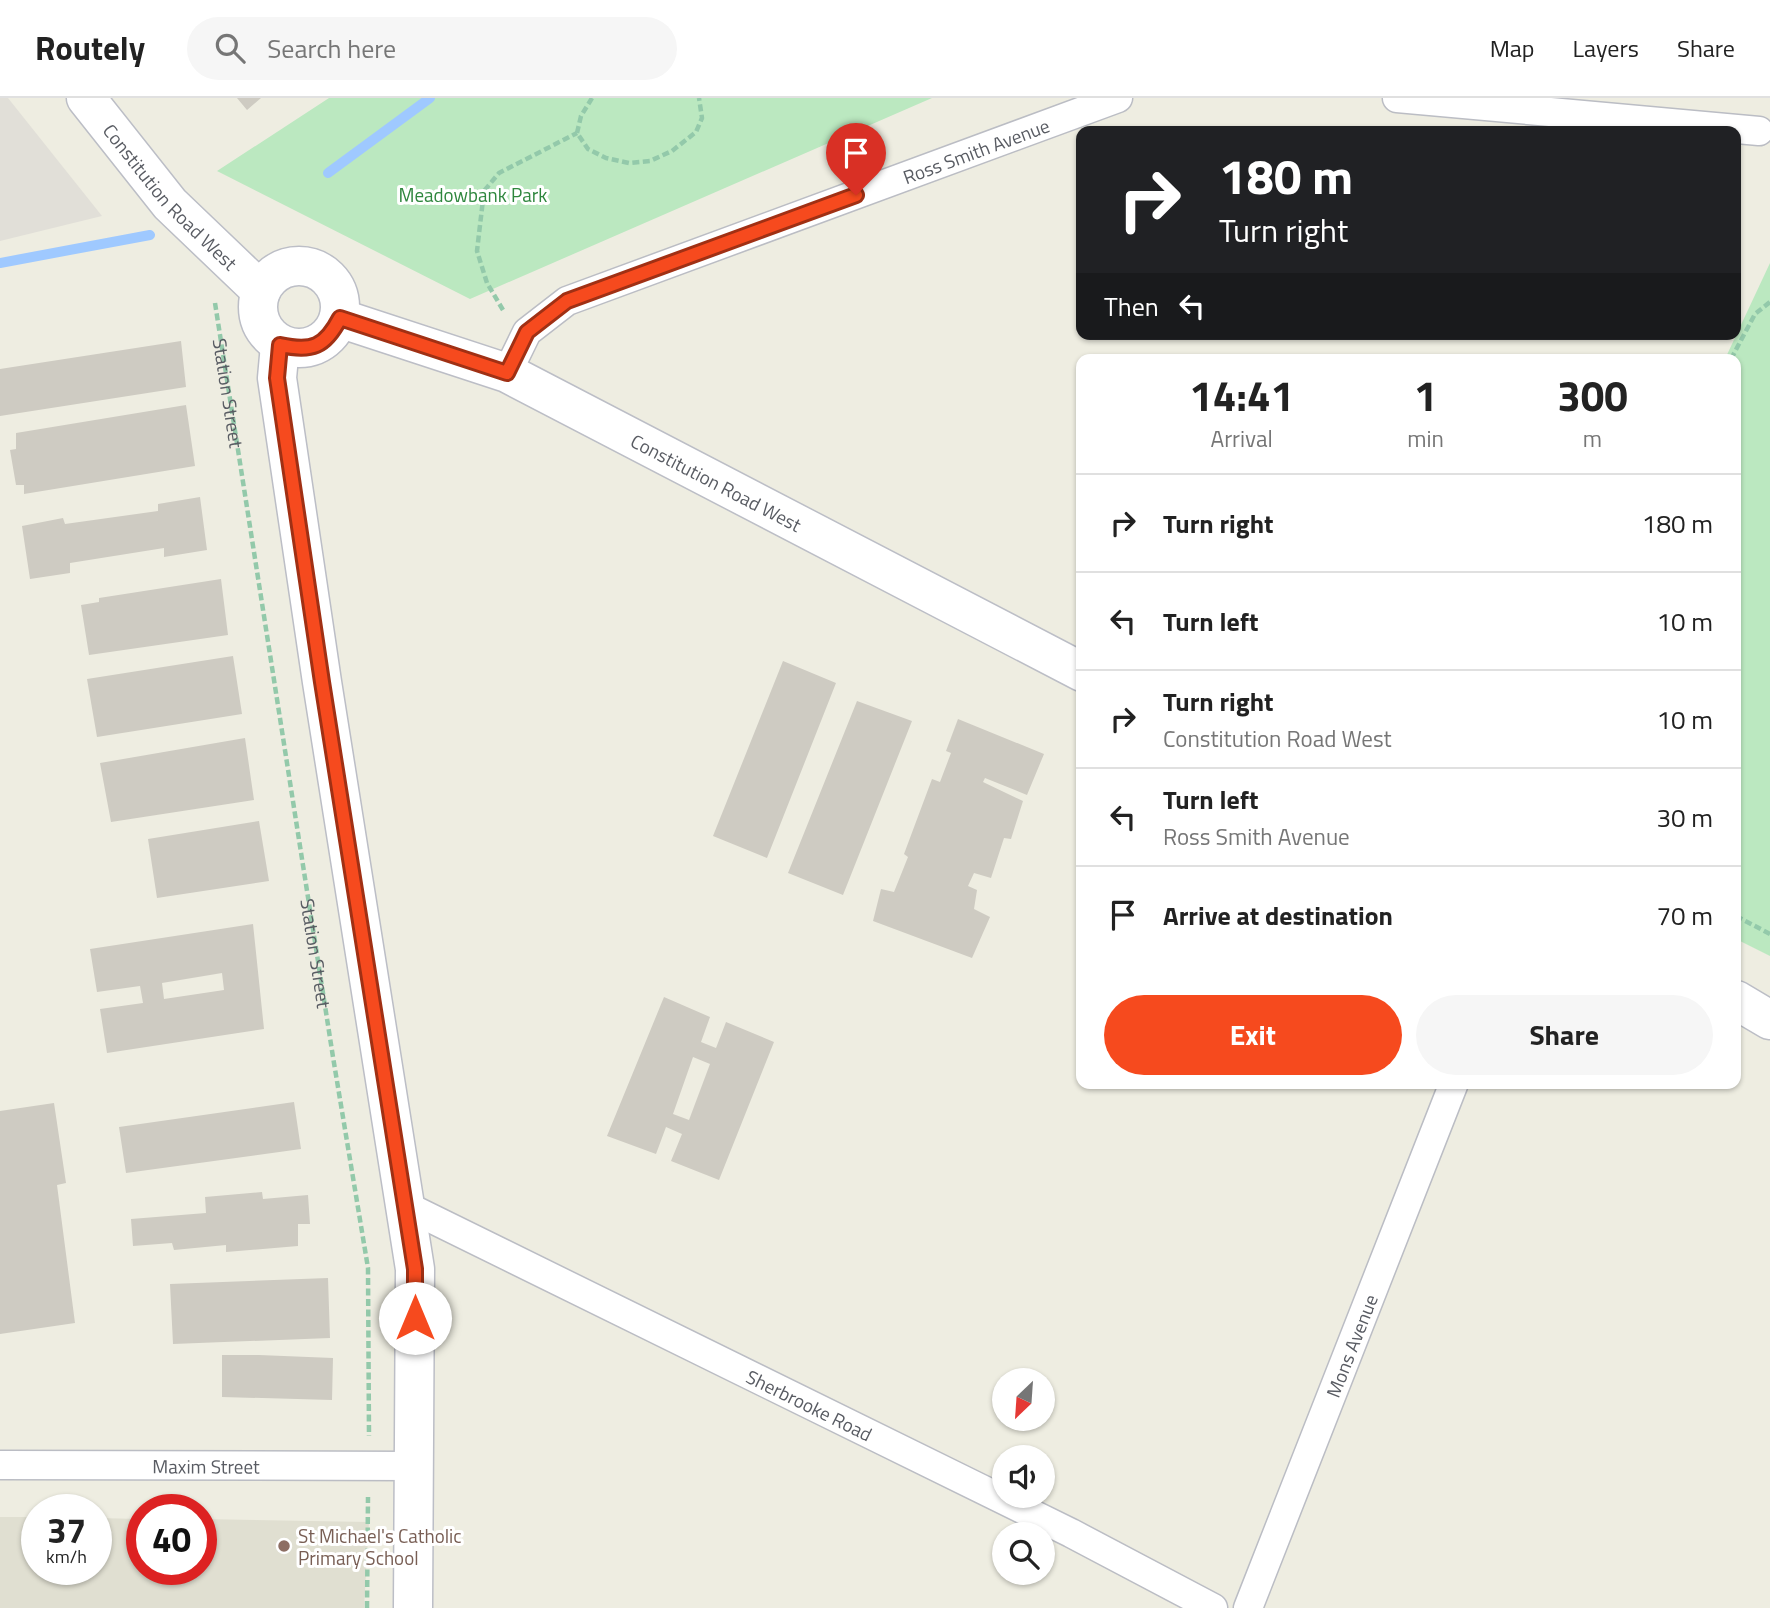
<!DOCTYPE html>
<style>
:root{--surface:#fff;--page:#f6f6f6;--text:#222;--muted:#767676;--line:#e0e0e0;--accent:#f64a1e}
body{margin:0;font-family:"Titillium Web",sans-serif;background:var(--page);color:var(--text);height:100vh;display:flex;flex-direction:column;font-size:26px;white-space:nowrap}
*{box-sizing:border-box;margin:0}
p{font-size:23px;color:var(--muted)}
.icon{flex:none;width:38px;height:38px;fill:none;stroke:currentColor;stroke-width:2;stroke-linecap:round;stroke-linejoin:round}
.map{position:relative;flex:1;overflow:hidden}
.sheet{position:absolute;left:1076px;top:256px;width:665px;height:735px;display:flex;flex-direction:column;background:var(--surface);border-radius:14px;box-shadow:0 2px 5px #0004}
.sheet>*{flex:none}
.hud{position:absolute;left:1076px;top:28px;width:665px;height:214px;border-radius:14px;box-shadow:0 2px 5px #0004;background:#202124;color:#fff;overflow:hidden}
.needle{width:46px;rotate:205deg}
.fabs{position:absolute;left:992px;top:1270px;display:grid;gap:14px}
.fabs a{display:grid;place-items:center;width:63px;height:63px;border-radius:50%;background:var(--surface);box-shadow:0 2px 5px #0004;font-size:35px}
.speed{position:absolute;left:21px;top:1396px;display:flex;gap:14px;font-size:35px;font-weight:700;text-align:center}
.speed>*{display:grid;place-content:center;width:91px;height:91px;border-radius:50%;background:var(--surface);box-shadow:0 2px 5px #0004;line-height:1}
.speed small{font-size:18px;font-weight:400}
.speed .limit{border:10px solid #d22;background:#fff;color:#111}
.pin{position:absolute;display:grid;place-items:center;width:60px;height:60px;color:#fff;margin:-72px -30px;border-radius:50% 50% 50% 0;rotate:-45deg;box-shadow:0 0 7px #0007}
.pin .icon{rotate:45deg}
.me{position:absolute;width:77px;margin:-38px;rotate:0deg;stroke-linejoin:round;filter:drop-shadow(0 0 5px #0008)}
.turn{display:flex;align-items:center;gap:24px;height:147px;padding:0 28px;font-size:32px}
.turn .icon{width:91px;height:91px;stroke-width:2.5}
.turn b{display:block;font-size:49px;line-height:60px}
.then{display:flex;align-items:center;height:66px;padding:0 28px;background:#0003;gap:14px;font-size:26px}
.eta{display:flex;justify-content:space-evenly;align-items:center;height:119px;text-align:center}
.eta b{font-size:42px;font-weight:700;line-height:49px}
.action{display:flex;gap:14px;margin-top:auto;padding:14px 28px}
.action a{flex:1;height:80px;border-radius:42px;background:var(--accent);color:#fff;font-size:28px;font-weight:700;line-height:80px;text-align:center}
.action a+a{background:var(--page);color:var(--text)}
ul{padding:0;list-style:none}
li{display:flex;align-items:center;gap:21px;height:98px;padding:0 28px;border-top:2px solid var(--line)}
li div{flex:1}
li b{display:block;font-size:26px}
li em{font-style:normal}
header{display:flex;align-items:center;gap:42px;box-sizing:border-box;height:98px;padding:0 35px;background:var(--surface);border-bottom:2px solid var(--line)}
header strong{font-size:33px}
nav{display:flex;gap:38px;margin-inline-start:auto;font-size:24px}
.search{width:490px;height:63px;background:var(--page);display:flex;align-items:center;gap:18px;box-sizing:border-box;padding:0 24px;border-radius:38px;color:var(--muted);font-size:26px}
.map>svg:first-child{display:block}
.industrial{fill:#e1dfd8}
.education{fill:#e0dfd1}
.green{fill:#bbe8c0}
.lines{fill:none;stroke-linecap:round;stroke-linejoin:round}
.stream{stroke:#9fc9ff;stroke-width:10}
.building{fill:#cecbc2;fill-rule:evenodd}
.street-casing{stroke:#bbbdc4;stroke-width:31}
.secondary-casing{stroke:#bcbec6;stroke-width:41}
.path{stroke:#93c9aa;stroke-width:4.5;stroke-dasharray:7 3.5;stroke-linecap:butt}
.street{stroke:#fff;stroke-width:28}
.secondary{stroke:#fff;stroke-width:38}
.route-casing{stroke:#a03014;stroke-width:18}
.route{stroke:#f64a1e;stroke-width:12}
.education-dot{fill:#8d6e63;stroke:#fff;stroke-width:2.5}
.labels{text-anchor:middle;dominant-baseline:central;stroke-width:6;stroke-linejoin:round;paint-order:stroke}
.street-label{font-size:19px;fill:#595c63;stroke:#fff}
.park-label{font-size:19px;fill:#2e863d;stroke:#fff}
.education-label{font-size:19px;fill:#785e54;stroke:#fff;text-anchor:start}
</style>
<header>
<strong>Routely</strong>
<div class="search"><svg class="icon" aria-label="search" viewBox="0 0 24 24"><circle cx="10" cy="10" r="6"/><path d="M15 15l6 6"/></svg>Search here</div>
<nav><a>Map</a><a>Layers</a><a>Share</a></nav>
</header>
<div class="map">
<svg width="1770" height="1510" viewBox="0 0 1770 1510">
<rect width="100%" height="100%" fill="#eeede1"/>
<path class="industrial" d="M0 0H8L102 118 0 143Z"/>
<path class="education" d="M0 1419H37V1472H96V1420L142 1421V1472H201V1421L369 1424 364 1510H0Z"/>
<path class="green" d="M329 0H932L470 201 217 73Z
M1770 165V858L1736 841V261H1725Z"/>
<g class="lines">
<path class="stream" d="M328 75 430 0
M0 165 150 137"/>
</g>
<path class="building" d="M237 0H261L247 12Z
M181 243 186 289 0 318V271Z
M186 307 195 368 24 396V387H16L10 352 16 351V335Z
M200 399 207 452 164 459V450L70 465V475L30 481 22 428 63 420 65 426 158 413V406Z
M221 481 228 537 89 557 81 507 99 504V500Z
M233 558 242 616 97 639 87 581Z
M783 563 836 585 767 760 713 738Z
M857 603 912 623 843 797 788 775Z
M958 621 1044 656 1027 697 985 680 983 684 1023 703 1011 741 1004 740 991 780 974 775 968 788 977 792 974 811 990 819 972 860 873 823 881 791 894 794 908 759 904 756 932 681 940 684 951 655 946 653Z
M245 640 254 702 111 724 100 665Z
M259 723 269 783 157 800 148 741Z
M253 826 264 931 107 955 100 911 143 905 140 888 97 894 90 851ZM222 875 224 892 164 901 162 885Z
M664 899 710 919 701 944 716 950 726 924 774 944 719 1082 671 1063 682 1036 666 1029 656 1056 607 1038ZM693 959 710 966 689 1022 673 1016Z
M294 1004 301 1051 126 1075 119 1029Z
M54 1005 66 1085 57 1087 75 1225 0 1236V1013Z
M262 1094 263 1101 308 1097 310 1126H298V1148L226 1154V1147L174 1152 172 1145 133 1148 131 1121 206 1115 205 1099Z
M328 1180 330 1240 173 1246 170 1186Z
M222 1257H259L333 1260 332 1302 222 1299Z"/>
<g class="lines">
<defs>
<g id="street">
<path d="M1397 0 1759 33"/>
<path id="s2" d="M507 275 527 234 567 203 1118 0"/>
<path id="s3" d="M404 1107 1071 1435 1213 1510"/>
<path id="s4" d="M0 1367 414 1368"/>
<path id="s5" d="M1248 1510 1454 985"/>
</g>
<g id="secondary">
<path id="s6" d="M86 0 170 106 261 193"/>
<circle cx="299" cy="209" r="41"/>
<path id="s7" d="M339 220 507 275 1082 574"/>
<path d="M280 247 277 280 322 584 415 1171 413 1510"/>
<path d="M1736 902 1770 922"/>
</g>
</defs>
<use href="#street" class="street-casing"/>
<use href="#secondary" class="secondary-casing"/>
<g class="path">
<path d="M592 0 581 18 577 35 588 51 606 60 629 65 650 63 672 53 696 34 702 20 699 0"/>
<path id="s1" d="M215 205 333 959 368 1170 369 1338"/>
<path d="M503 212 487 185 477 153 484 93 499 75 577 35"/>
<path d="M1731 261 1755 216 1770 204"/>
<path d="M1736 818 1770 836"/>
<path d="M367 1510 368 1399"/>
</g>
<use href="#street" class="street"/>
<use href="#secondary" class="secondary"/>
</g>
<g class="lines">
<defs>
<path id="route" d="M415 1220V1171L322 584 277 280 280 247C312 254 325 249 340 220L507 275 527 234 567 203 856 97"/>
</defs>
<use href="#route" class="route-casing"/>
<use href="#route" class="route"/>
</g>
<circle class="education-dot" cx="284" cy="1448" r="7"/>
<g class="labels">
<g class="street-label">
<text stroke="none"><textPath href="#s2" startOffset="532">Ross Smith Avenue</textPath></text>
<text stroke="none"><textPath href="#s6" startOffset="130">Constitution Road West</textPath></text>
<text stroke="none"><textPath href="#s1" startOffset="91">Station Street</textPath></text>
<text stroke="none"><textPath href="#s7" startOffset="413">Constitution Road West</textPath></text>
<text stroke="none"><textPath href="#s1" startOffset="658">Station Street</textPath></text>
<text stroke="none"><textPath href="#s5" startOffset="282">Mons Avenue</textPath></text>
<text stroke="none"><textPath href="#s3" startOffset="452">Sherbrooke Road</textPath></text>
<text stroke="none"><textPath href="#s4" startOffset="206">Maxim Street</textPath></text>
</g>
<g class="park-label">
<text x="473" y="96">Meadowbank Park</text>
</g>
<g class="education-label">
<text x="298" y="1437">St Michael's Catholic<tspan x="298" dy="22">Primary School</tspan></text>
</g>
</g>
</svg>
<div class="fabs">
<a><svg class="needle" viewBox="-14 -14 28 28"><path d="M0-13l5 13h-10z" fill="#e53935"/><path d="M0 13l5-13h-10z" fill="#767676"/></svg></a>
<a><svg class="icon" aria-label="sound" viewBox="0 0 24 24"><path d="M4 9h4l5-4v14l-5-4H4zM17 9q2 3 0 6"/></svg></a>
<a><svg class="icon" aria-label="search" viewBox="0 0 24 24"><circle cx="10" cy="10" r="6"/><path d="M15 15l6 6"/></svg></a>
</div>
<div class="speed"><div>37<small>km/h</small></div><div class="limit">40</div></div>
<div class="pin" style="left:856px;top:97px;background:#d93025"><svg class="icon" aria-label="arrive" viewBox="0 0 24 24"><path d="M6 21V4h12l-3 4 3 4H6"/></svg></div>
<svg class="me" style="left:415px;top:1220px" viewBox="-20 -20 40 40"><circle r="19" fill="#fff"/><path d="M0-13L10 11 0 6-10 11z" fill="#f64a1e"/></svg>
<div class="hud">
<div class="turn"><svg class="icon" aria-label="right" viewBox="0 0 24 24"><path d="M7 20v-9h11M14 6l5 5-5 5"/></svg><div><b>180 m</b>Turn right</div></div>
<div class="then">Then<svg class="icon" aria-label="left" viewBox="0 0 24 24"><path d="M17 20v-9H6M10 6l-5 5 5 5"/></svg></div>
</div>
<section class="sheet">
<div class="eta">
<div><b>14:41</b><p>Arrival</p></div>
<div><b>1</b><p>min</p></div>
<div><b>300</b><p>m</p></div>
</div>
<ul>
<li><svg class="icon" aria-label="right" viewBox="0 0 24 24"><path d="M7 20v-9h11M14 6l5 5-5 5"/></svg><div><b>Turn right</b></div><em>180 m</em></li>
<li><svg class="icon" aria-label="left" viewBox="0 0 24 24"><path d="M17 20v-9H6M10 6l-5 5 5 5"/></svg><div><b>Turn left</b></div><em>10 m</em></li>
<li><svg class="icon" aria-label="right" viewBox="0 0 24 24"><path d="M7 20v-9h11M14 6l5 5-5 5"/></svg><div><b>Turn right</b><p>Constitution Road West</p></div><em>10 m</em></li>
<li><svg class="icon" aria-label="left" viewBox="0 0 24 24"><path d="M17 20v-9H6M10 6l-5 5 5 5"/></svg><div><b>Turn left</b><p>Ross Smith Avenue</p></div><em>30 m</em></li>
<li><svg class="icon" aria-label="arrive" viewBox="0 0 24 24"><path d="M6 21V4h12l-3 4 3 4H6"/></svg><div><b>Arrive at destination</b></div><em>70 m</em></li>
</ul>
<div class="action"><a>Exit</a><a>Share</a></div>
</section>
</div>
